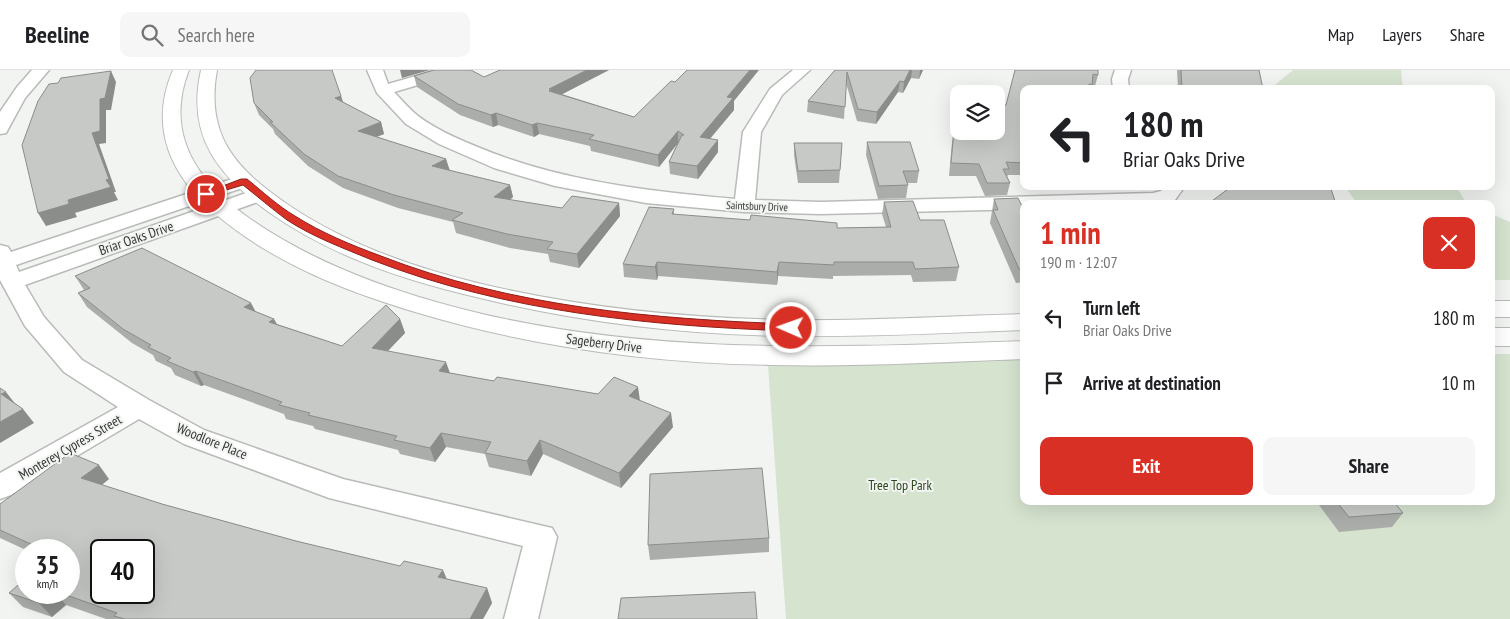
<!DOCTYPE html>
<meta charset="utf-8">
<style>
:root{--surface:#fff;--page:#f6f6f6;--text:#202124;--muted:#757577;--line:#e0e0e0;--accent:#d93025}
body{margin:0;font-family:"PT Sans Narrow",sans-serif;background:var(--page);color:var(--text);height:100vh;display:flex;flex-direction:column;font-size:19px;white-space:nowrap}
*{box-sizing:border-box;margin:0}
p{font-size:16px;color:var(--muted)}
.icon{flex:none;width:28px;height:28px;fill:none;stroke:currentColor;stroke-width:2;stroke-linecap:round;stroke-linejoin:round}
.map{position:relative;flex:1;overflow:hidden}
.sheet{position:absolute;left:1020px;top:130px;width:475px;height:305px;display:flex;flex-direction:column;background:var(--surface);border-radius:10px;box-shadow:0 5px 20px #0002}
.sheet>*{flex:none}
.guide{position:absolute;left:1020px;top:15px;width:475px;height:105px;border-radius:10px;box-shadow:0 5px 20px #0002;background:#fff;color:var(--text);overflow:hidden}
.buttons{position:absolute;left:950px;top:15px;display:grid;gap:10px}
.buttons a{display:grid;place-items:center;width:55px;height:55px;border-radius:10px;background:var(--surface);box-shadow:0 5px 20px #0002;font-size:25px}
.speed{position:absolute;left:15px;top:469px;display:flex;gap:10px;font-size:25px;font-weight:700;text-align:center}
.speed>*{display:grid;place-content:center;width:65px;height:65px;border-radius:50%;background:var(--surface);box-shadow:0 5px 20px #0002;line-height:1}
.speed small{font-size:12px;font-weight:400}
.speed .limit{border:2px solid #111;border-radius:8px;background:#fff;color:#111}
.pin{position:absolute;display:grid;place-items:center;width:42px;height:42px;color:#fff;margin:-21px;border:2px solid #fff;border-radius:50%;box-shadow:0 1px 5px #0007}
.me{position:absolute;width:55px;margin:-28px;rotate:272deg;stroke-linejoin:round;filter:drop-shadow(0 0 4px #0008)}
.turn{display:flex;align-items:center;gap:18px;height:105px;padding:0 20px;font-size:22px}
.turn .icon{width:65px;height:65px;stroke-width:2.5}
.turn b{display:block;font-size:35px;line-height:42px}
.round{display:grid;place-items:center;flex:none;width:52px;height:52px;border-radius:10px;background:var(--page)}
.headline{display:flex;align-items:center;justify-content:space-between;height:85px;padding:0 20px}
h1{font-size:30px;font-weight:600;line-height:38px;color:var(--accent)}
.button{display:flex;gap:10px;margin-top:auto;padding:10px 20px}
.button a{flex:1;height:58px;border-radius:10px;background:var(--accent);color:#fff;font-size:20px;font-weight:600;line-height:58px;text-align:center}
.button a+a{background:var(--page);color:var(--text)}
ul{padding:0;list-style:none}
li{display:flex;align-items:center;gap:15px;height:65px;padding:0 20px}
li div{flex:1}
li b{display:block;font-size:19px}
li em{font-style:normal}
header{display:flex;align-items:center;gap:30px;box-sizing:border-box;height:70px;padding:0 25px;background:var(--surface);border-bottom:1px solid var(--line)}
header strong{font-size:24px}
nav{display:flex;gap:28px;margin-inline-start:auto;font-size:18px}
.search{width:350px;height:45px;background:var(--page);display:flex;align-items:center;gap:12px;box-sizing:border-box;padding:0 18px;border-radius:10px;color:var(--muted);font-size:19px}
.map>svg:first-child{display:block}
.green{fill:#d5e3cf}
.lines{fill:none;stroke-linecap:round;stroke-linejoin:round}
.minor-casing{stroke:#b9bbb8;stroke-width:3}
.tertiary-casing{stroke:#b9bbb8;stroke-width:2}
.minor{fill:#fff;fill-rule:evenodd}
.tertiary{fill:#fff;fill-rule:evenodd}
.wall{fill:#aaadaa}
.shaded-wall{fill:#8b8d8b}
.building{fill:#c6c9c6;stroke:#8b8d8b;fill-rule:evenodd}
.route{fill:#d93025;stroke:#8d1f18}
.labels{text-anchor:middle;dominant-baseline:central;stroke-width:4;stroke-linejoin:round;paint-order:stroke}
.far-street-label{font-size:11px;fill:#363736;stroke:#f1f4f1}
.street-label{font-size:14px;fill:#363736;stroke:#f1f4f1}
.park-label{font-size:14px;fill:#2a471d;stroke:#f1f4f1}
</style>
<header>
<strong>Beeline</strong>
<div class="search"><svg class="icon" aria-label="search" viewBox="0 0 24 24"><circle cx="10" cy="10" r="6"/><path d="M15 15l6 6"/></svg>Search here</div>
<nav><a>Map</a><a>Layers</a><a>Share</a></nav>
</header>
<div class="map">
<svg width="1510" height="549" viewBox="0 0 1510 549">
<rect width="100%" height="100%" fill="#f1f4f1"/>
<path class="green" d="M1293 0H1401L1403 19H1270Z
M1345 116H1456L1467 134H1357Z
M1491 144 1510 152V210H1491Z
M1491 284H1510V549H786L768 295 1024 288V431H1491Z"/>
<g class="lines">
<defs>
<path id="minor" d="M32 0H49L25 28 6 63 0 64V42L17 17Z
M367 0H383L388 14 437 0H462L459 3 394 22C402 30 409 39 418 46 435 59 456 68 475 76 558 111 646 121 735 129L743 62 770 19 793 0H810L782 25 761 62 755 130 821 132 1153 123 1161 121 1165 116H1185L1175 130 1159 134H1024V139L821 144 744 142 646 133 555 116 494 98 439 74 406 54 377 23Z
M1115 0H1131L1128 9 1129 19H1113L1112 9Z
M244 105 251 107 254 111 251 115 16 195 19 202 252 121 259 119 266 121 269 125 266 129 25 215 44 247 82 290 149 330 204 360 343 409 552 458 557 467 538 549H504L523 476 329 428 184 374 139 349 11 425 0 429V403L118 337 64 302 25 256 0 210V175L8 177 11 182Z"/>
<path id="tertiary" d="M173 0H189C164 64 197 112 249 148 306 188 370 213 436 232 628 287 826 278 1024 271V289C940 292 856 297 772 295 651 293 531 277 415 242 345 221 274 193 218 146 171 107 148 58 173 0Z
M201 0H217C205 67 237 100 290 136 348 175 418 199 486 215 585 238 687 248 788 250 867 251 945 246 1024 244V260C946 263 869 267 791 266 686 265 582 253 480 228 406 211 333 187 270 143 218 106 186 66 201 0Z
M1491 231H1510V247H1491Z
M1491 258H1510V276H1491Z"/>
</defs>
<use href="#minor" class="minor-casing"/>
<use href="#tertiary" class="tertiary-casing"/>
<use href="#minor" class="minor"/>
<use href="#tertiary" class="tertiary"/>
</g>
<path class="wall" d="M500 0H609L562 24 634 47 734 31V40L710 69 718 70V82L698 109 670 104 669 92 677 74 659 97 591 81 590 76 539 64 534 67 498 55 493 57 460 45 417 17 414 6 484 7Z
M835 0H923L919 9 911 8 903 23 898 22 876 54 857 51 846 13 844 49 807 42 808 31Z
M1015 0 1098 5 1095 16H1092L1091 19H1024V105H1008L1007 107 1010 113 1007 125 985 126 976 106H949L952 72 954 60 996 61 1006 35Z
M1177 0H1259L1263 19H1178Z
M341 26 343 32 381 52 384 64 377 67 446 89 449 100 510 115 513 127 510 130 562 138 619 133 620 146 579 198 550 192 548 184 510 178 456 163 453 152 398 138 343 118 308 96 275 64 273 59 259 45 254 33Z
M867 72 919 101 917 113H907L908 115 906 128 878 129 866 85Z
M794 73H842L839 113H798L794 85Z
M1225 116H1330L1226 121Z
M994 129 1024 140V212L1016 213 990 153Z
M884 132 920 150 959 197 956 211 913 212 911 205 833 206V209L778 206 777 215 658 206 657 210 624 207 623 194 674 139V145L837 158 886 157 882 144Z
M75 206 255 241 274 249 277 254 342 276 400 249 405 263 388 281 450 303 494 311 640 331 673 357 621 418 543 384 531 406 489 397 485 384 446 377 435 392 400 384 398 380 315 359 313 356 286 349 284 344 204 315 201 316 175 305 171 298 156 291 153 285 132 273 87 237 78 223 84 220Z
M109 409 102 415 162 434 296 471 447 509 487 518 492 533 483 549H106L66 535 52 547 23 537 9 523 69 522V480H26L0 468V434Z
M1316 431H1393L1403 443 1392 457 1339 462Z
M769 468V482L650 490 648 475Z"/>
<path class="shaded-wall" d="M400 0H430L402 8Z
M587 0H609L553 29 549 19Z
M750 0H759L734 31V40L701 79 700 67 727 27Z
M910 0H912L911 8 903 23 904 12Z
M920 0H923L919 9Z
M111 1 116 12 111 40H106V73L99 74 116 122H114L118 130 75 143 77 147 46 156 38 143 68 130 106 110 92 63 100 29Z
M900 11 898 22 876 54 877 42Z
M341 26 345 38 335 28Z
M496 43 498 55 493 57 491 45Z
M381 52 384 64 362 72 358 61Z
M537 53 539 64 534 67 532 55Z
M678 61V73L659 97 658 85Z
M718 70V82L698 109 697 96Z
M446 89 450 101 432 96Z
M510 115 513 127 496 140 494 127Z
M619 133 620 146 579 198 577 184Z
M657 192 658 206 657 210 655 197Z
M779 192 778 206 777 215V202Z
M251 233 258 246 244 237Z
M274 249 280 262 269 252Z
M400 249 405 263 377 292 372 278Z
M446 292 451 306 439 301Z
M196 301 204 315 201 316 193 302Z
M638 317 640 331 629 326Z
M6 322 17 336 1 324Z
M23 339 34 353 0 373V352Z
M671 343 673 357 621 418 619 403Z
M441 363 446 377 435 392 430 378Z
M540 370 543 384 531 406 527 391Z
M99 395 109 409 92 422 81 408Z
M443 500 449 514 438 507Z
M487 518 492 533 483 549H470Z
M51 522H55L66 535 52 547 39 533Z"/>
<path class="building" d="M256 0H332L341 26 335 28 381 52 358 61 446 89 432 96 510 115 494 127 562 138 572 126 619 133 577 184 547 179 553 172 507 164 452 150 463 143 394 125 338 106 304 84 270 52H273L254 33 250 8Z
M434 0H471L484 7 500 0H587L549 19H552L549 21 634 47 671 11 675 12 687 0H750L727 27 733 28 700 67 718 70 697 96 669 92 682 65H684L678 61 658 85 589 69 594 65 537 53 532 55 496 43 491 45 458 34 414 6Z
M835 0H910L904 12 900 11 877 42 858 39 847 2 845 37 808 31Z
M1015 0H1098V5L1093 4 1092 15 1089 14V19H1024V93L1006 92 1009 99H1003L1010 113H987L979 94 951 93 954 60H959V61H996V35H1006Z
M1181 0H1259L1263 19H1182Z
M111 1 105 28 100 29V61L92 63 109 109 106 110 111 117 68 130 69 134 38 143 22 75 38 31 49 14 58 13 61 8Z
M867 72H910L919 101H903L908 115 879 116Z
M794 73H842L840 100 798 101Z
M1232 116H1330L1336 134H1208Z
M1018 128 1024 140V199H1019L993 140H998L994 129Z
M913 131 920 150H944L959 197 915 199 913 192H834V195L779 192 777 202 657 192 655 197 623 194 649 137 674 139 672 144 750 150 751 145 837 153V158L891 157 884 132Z
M142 178 251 233 244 237 274 249 269 252 342 276 386 235 400 249 372 278 446 292 439 301 494 311 497 307 598 324 614 307 638 317 629 326 671 343 619 403 540 370 527 391 485 383 491 372 441 363 430 378 394 370 397 366 308 345 310 343 279 335 282 332 196 301 193 302 167 291 171 288 148 277 151 275 123 259 78 223 90 218 75 206Z
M0 318 6 322 1 324 23 339 0 352Z
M70 383 99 395 81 408 162 434 296 471 400 496 404 491 443 500 438 507 487 518 470 549H125L114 546 117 543 58 522H69V480H44L0 460V434ZM101 480H144V522H101Z
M762 398 769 468 648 475 650 404Z
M1336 431H1393L1403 443 1349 447Z
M26 508V522H51L39 533 9 523Z
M755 522 757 549H618L621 528Z"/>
<path class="route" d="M241 109H247C263 122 278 136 295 146 322 163 351 175 381 186 512 237 652 249 791 254L796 258 791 261C649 256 506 242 372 190 343 178 313 167 287 150 272 139 257 126 243 115L206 126 202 124Z"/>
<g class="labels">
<g class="far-street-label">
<text transform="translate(757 136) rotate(2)">Saintsbury Drive</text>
</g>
<g class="street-label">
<text transform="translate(136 168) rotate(-19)">Briar Oaks Drive</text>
<text transform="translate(604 273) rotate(7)">Sageberry Drive</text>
<text transform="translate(212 371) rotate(22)">Woodlore Place</text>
<text transform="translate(70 377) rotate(-30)">Monterey Cypress Street</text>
</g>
<g class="park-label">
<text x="900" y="415">Tree Top Park</text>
</g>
</g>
</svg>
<div class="buttons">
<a><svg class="icon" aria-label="layers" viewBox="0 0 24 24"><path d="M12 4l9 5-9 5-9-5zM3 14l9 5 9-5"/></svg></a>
</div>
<div class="speed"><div>35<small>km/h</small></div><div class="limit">40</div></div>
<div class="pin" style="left:206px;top:124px;background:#d93025"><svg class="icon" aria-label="arrive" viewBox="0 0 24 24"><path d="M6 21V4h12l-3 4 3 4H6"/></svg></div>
<svg class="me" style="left:791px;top:258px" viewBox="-20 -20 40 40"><circle r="17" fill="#d93025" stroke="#fff" stroke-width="3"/><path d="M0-11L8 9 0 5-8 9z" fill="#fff"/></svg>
<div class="guide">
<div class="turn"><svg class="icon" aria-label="left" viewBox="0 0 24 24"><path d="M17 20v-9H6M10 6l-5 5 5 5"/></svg><div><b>180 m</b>Briar Oaks Drive</div></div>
</div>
<section class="sheet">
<div class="headline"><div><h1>1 min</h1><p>190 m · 12:07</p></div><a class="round" style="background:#d93025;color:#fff"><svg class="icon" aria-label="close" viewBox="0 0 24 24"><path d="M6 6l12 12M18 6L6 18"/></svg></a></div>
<ul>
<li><svg class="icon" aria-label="left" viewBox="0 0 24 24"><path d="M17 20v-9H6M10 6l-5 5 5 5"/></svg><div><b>Turn left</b><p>Briar Oaks Drive</p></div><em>180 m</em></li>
<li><svg class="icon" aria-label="arrive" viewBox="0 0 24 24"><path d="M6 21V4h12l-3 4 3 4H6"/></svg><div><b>Arrive at destination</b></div><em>10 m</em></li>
</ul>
<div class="button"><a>Exit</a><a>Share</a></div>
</section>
</div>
